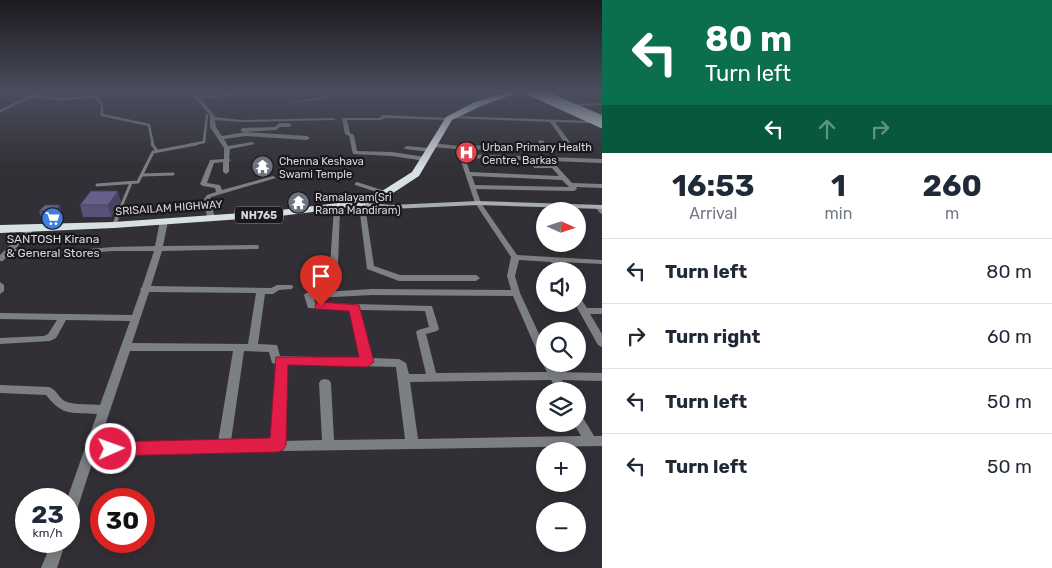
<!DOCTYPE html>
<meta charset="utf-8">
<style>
:root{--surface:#fff;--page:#f6f6f7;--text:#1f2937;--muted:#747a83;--line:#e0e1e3}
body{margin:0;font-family:Rubik,sans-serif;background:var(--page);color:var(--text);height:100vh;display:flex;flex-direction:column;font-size:19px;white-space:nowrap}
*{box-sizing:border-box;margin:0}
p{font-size:16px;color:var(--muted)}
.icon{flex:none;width:28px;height:28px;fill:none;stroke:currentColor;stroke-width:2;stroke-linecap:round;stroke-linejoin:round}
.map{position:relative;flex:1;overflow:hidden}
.side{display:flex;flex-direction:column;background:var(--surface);width:450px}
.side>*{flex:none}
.guide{background:#0b6e4f;color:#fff;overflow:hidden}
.needle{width:32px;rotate:93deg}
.fabs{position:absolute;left:536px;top:202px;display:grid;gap:10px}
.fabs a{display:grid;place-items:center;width:50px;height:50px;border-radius:50%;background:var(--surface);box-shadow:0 2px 12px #0003;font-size:25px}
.speed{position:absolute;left:15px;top:488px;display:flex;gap:10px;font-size:25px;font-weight:700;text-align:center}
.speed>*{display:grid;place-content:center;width:65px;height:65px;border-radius:50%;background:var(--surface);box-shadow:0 2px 12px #0003;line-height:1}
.speed small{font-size:12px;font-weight:400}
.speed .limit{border:8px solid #d22;background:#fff;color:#111}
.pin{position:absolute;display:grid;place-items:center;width:42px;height:42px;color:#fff;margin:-51px -21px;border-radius:50% 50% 50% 0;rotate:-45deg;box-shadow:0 0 5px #0007}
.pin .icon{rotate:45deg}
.me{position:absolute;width:55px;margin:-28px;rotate:88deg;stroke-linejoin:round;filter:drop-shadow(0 0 4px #0008)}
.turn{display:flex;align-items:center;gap:18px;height:105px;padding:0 20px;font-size:22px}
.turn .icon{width:65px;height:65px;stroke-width:2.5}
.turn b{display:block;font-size:35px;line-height:42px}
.lanes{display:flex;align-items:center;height:48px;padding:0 20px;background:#0003;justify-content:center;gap:25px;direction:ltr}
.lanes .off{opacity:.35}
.eta{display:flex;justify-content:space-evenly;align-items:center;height:85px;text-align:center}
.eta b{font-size:30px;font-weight:700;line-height:35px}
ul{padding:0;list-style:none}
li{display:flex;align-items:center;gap:15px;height:65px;padding:0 20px;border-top:1px solid var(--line)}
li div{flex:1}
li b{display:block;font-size:19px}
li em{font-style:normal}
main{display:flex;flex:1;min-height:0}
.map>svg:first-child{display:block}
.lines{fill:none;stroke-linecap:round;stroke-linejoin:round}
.service-far2{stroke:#7c8082;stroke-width:2.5}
.service-far1{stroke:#7c8082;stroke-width:3}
.service{stroke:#7c8082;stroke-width:4}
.minor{fill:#7c8082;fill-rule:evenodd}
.secondary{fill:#a7adb0;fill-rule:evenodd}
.primary{fill:#c8d0d3;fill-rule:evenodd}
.trunk{fill:#d7e0e3;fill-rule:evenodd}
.trunk-bridge{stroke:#d7e0e3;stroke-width:8}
.wall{fill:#575378}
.shaded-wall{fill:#474362}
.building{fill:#65608c;stroke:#474362}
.route{fill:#e11d48;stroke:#92132f}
.labels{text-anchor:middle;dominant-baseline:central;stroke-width:4.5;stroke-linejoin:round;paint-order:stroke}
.far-poi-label{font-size:11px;fill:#d8d6db;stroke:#19181b;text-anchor:start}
.far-street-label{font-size:11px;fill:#d8d6db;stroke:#19181b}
.shield{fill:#19181b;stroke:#9f9da1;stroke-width:1}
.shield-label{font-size:11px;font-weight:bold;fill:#d8d6db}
.poi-label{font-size:12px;fill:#d8d6db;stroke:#19181b}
</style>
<main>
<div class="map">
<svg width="602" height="568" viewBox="0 0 602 568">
<rect width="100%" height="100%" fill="#322f36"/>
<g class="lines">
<path class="service-far2" d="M83 93 86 91
M31 96 59 99 96 97 102 104V115L149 125 153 145
M0 111 43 91
M189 145 204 142 207 115"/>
<path class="service-far1" d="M152 144 157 151
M143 175 173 174
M97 185 138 182 153 152 196 144
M118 214 131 183"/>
<path class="service" d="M114 225 119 213"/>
<path class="minor" d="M185 91H190L199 97 258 91H272L201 99 215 117 242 120 334 118 336 119 334 120 242 122 215 120 216 127 222 136 246 132 307 136 310 138 307 140 246 136 224 139 228 146 252 142 255 144 230 149 229 159 231 160 229 161V172L226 174 223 172V162L214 163 207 183 220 185 222 190 273 176 276 178 211 197 210 199 215 218 211 220 207 218 204 199 207 195 216 192 215 188 203 186 200 184 210 160 224 159V148L210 127V115L196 99Z
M316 91H320L328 98 295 103 293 102 322 97Z
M602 103V105L572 106 570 105 572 104Z
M382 115 449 118 451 116 591 121 593 122 591 123 555 122 572 145 569 147 567 146 550 122 451 118 449 120 385 118 381 120H347L350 133 354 135 357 151 392 152 425 157 428 159 425 161 392 156 353 154 349 136 345 134 342 118H380Z
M279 123H289L292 125 289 127H280L276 130 243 132 240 130 243 128 275 127Z
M539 140 544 141V147L462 150 464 154 602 159V163L552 161 572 183 602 184V188L576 187 577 189 574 191 476 189 481 203 517 255 602 260V264L560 262 565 271H557L551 262 519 260 515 276 520 293 545 347V364H553L558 372 602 373V381L562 380 567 391H557L551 380 410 382 418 439 581 436 574 424H578V414L582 416 594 436H602V446L95 454 76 513 74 518 69 520V499H67L97 414C72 412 63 417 46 395L0 393V385L49 387C57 389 59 400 67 402 75 405 91 404 100 405L130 321 66 320 56 338 50 341 0 344V338L44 336 48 334 57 320 0 319V313L132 315 141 290 140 289 142 287 154 251H113L64 255 10 253 3 261H0V255L29 226H35L36 228 15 249 64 251 113 247 155 246 160 221 164 219 168 221 163 246 258 245 259 247 258 249H255L162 251 151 286 271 288 277 285H292L293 287 292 289 279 290 273 294H265L258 344 277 345 280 356 361 358 350 310 308 308 304 295 306 293 372 289 511 290 507 276 511 257 475 203 457 149 432 147 429 145 432 143 459 146 539 144ZM465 158 546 161 549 164H535L532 166 535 168H552L559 176 470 172ZM472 176 562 180 569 187 475 185ZM149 292 256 293 248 344 132 343ZM372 295 513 296 540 358 541 361 544 362 543 364 547 372 436 373 426 334 437 331 439 329 432 306 315 303 314 298ZM359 310 425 311 429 327 418 330 416 332 426 374H409L406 363 399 359 371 358ZM130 351H233L218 442 99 443ZM244 351 269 352 272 363 276 364 272 441H231ZM286 364 396 367 405 439 334 440 331 383 329 380 325 379 321 380 319 383 322 440 284 441Z
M407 146 430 148 433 150 430 152 405 149 404 148Z
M357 182 388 192 389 193 386 195 355 185V183Z
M362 204 365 206 374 266 400 275H476L480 278 476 281H399L367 269 359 206Z
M598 205 602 207V214L600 213 595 207Z
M337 206 340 208 338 265 334 267 330 265 334 208Z
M0 282 4 285V291L0 294Z
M578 298 581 299 587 308H602V314H590L602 334V347L598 345 575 304H578Z
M52 541H66L57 568H41Z"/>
<path class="secondary" d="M478 201 602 205V209L478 205 391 209 357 206 353 204 357 202 391 205Z"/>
<path class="primary" d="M537 91H545L602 115V120Z"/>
<path class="trunk" d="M513 91H522L481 106 452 120 419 176 390 195 361 206 272 217 114 228 0 233V225L114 222 272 211 355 201 382 191 412 172 446 117 475 102Z"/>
<path class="trunk-bridge" d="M529 91 602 124"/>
</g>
<path class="wall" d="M121 202 111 217H83L80 205Z
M45 205 62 213 57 219 42 218 39 211Z"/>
<path class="shaded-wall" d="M118 191 121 202 111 217 108 205Z
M60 205 62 213 57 219 54 211Z"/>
<path class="building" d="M91 191H118L108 205H80Z
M45 205H60L54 211H39Z"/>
<linearGradient id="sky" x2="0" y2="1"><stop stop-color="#1c1a1e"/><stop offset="0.54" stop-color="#494d5d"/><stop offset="1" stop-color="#494d5d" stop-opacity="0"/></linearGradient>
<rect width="602" height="170" fill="url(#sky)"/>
<path class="route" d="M321 302 359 305 374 362 367 367 288 365 286 445 283 450 278 452 111 456 105 454 103 449 105 444 111 442 270 438 276 357H359L349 311 316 309 315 306 316 303Z"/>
<defs>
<symbol id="hospital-disc" viewBox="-11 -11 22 22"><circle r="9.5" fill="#e0444e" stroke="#19181b"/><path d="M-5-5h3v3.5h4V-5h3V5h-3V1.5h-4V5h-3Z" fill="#fff"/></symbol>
<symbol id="temple-disc" viewBox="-11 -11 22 22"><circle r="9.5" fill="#6b7280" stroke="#19181b"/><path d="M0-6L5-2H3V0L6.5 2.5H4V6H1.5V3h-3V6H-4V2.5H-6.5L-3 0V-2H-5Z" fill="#fff"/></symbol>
<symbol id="supermarket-disc" viewBox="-11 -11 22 22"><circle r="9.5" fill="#3f7fe0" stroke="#19181b"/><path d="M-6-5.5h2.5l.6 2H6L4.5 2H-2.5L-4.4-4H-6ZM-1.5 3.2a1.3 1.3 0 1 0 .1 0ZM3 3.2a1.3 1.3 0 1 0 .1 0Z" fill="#fff"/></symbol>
</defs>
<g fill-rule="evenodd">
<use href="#hospital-disc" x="454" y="140" width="25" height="25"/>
<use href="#temple-disc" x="250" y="154" width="25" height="25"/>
<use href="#temple-disc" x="286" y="190" width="25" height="25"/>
<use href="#supermarket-disc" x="40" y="206" width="25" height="25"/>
</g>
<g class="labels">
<g class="far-poi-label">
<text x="482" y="147">Urban Primary Health<tspan x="482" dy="13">Centre, Barkas</tspan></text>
<text x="279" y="161">Chenna Keshava<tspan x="279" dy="13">Swami Temple</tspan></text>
<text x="315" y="197">Ramalayam(Sri<tspan x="315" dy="13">Rama Mandiram)</tspan></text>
</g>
<g class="far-street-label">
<text transform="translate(169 208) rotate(-4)">SRISAILAM HIGHWAY</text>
</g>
<rect class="shield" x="235" y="206.5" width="48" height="17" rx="4"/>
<g class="shield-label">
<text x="259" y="215">NH765</text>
</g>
<g class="poi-label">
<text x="53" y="239">SANTOSH Kirana<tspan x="53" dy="14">&amp; General Stores</tspan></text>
</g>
</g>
</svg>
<div class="fabs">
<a><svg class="needle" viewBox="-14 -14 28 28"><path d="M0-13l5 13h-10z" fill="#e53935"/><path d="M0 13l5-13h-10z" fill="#747a83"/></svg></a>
<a><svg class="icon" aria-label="sound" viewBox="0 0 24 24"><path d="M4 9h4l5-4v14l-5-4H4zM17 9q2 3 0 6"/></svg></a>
<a><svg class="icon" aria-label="search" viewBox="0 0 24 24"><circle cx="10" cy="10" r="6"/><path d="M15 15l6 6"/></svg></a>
<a><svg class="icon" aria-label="layers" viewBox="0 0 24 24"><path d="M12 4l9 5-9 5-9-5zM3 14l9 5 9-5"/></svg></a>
<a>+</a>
<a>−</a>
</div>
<div class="speed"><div>23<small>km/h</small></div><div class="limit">30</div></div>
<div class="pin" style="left:321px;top:306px;background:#d93025"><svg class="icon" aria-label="arrive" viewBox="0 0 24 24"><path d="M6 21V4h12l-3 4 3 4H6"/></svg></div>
<svg class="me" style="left:111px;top:449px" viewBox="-20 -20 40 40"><circle r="17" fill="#e11d48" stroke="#fff" stroke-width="3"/><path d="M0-11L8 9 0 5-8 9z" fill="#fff"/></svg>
</div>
<section class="side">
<div class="guide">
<div class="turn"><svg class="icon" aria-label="left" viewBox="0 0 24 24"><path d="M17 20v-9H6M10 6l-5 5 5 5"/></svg><div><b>80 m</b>Turn left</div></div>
<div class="lanes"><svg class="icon" aria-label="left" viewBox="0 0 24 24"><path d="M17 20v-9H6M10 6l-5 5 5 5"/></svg><svg class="icon off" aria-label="ahead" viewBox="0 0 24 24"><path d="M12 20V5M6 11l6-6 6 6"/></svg><svg class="icon off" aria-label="right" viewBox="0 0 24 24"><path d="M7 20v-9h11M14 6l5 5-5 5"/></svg></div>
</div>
<div class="eta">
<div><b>16:53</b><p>Arrival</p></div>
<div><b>1</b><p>min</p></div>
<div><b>260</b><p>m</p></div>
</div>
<ul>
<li><svg class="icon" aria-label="left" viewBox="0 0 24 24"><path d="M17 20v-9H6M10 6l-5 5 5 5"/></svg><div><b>Turn left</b></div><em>80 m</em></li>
<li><svg class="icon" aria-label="right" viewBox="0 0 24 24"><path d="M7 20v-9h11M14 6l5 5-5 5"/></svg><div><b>Turn right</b></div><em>60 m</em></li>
<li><svg class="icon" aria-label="left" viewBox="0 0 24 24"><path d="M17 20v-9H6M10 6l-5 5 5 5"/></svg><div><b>Turn left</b></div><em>50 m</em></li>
<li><svg class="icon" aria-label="left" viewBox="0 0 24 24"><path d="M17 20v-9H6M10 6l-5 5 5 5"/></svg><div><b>Turn left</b></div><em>50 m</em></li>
</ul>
</section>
</main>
